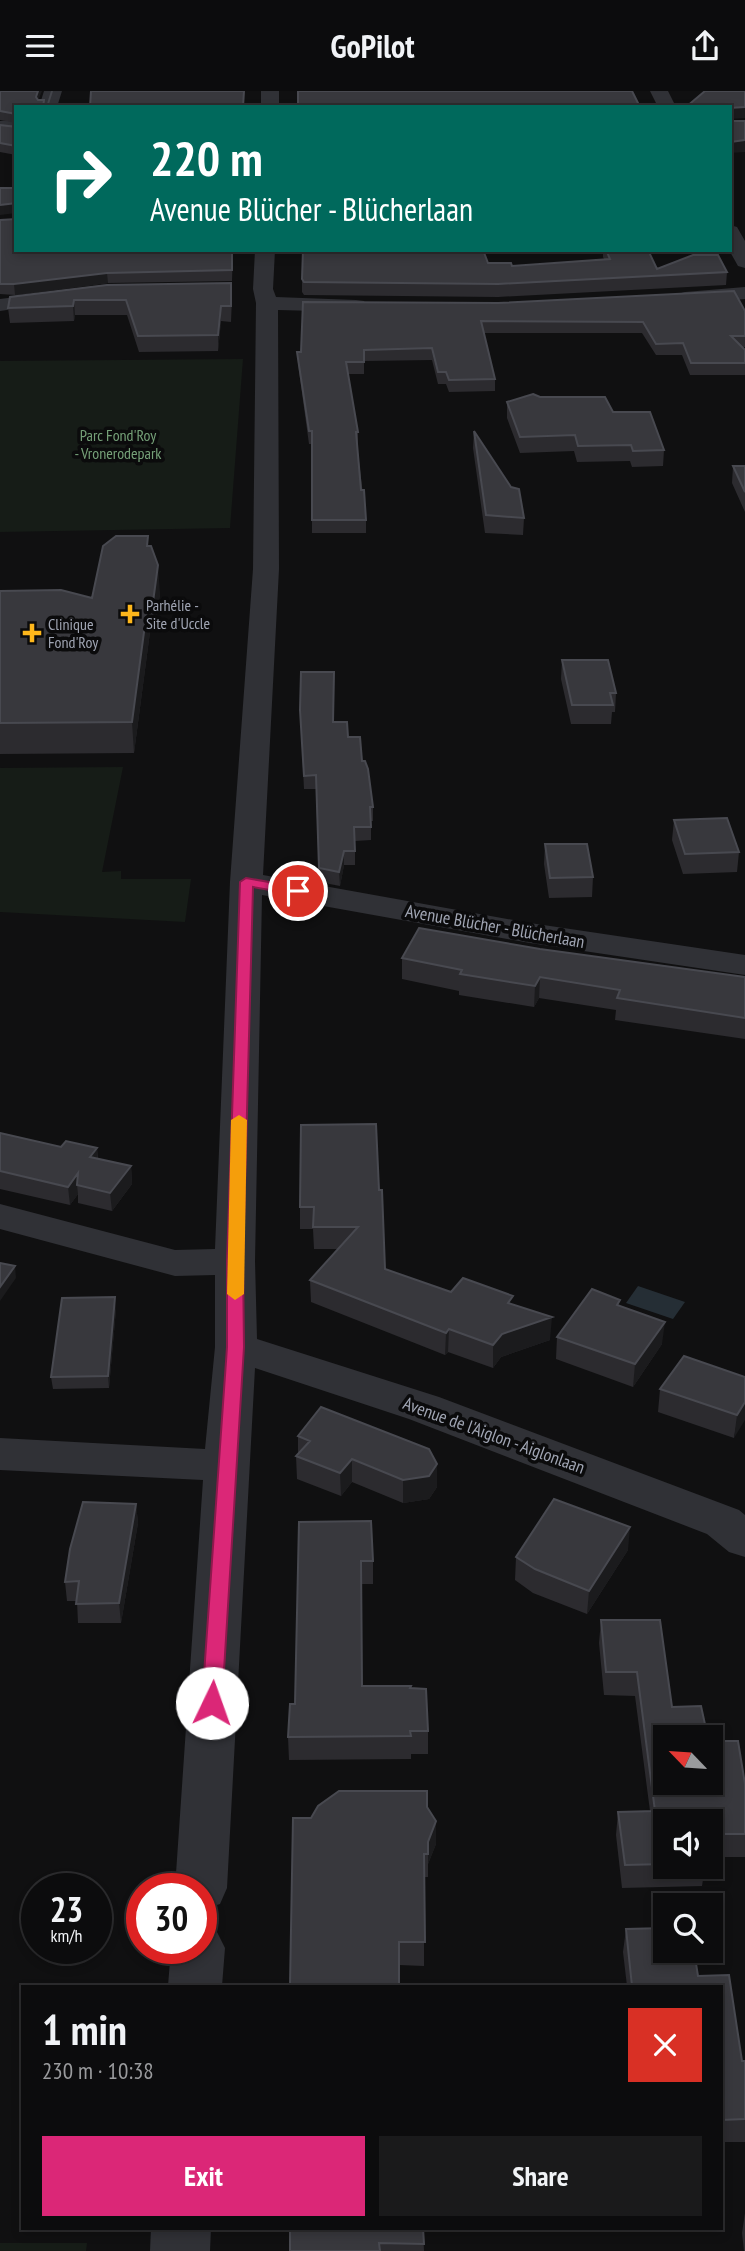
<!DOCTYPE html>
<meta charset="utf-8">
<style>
:root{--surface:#0c0c0d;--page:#1a1a1b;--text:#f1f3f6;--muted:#9a9b9d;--line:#2c2c2e;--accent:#db2777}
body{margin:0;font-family:"PT Sans Narrow",sans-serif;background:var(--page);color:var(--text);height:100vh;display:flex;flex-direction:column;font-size:26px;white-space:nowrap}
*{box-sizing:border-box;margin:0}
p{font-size:23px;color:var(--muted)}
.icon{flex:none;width:38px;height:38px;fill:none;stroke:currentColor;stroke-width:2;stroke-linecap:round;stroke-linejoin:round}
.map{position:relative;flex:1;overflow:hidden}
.side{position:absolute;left:21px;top:1894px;width:702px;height:245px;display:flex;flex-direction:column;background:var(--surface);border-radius:0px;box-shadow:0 4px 10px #0003,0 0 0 2px var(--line)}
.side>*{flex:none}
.guide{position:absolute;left:14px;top:14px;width:718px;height:147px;border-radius:0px;box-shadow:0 4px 10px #0003,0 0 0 2px var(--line);background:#00695c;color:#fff;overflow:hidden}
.needle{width:46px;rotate:295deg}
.tools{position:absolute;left:653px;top:1634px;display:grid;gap:14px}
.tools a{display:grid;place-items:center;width:70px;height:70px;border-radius:0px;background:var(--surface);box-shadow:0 4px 10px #0003,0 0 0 2px var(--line);font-size:35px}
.speed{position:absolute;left:21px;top:1782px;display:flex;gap:14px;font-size:35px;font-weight:700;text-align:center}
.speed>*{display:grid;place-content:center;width:91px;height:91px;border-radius:50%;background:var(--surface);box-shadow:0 4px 10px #0003,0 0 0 2px var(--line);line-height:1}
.speed small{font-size:18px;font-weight:400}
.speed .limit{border:10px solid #d22;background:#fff;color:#111}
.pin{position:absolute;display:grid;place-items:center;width:60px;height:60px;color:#fff;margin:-30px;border:4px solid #fff;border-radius:50%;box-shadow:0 2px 7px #0007}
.me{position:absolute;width:77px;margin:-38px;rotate:3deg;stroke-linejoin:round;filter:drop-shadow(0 0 5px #0008)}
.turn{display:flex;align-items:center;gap:24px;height:147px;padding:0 21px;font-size:32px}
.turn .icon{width:91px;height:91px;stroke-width:2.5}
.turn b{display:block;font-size:49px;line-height:60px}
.round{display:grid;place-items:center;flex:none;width:74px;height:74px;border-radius:0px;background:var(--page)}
.overview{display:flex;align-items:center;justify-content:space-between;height:119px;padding:0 21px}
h1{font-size:42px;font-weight:700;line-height:52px}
.primary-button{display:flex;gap:14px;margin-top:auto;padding:14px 21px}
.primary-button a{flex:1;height:80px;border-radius:0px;background:var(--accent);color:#fff;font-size:28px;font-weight:700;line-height:80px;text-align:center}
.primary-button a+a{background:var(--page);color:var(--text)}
header{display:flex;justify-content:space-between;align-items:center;height:91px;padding:0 21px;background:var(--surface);font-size:32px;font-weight:700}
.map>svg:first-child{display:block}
.green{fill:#161c17}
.water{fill:#252e35}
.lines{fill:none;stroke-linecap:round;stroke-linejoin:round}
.street{fill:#303136;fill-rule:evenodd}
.tram{stroke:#43454b;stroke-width:2}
.wall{fill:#2c2b2f}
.shaded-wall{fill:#1b1b1d}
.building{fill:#38383d;stroke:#484950;stroke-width:2}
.route{fill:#db2777;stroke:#8e194d;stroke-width:2}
.slow{fill:#f59e0b}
.poi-dot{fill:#feb71b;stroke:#0b0b0c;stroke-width:2.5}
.labels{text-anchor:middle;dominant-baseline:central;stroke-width:7;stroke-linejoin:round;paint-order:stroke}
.far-park-label{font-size:16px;fill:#75a078;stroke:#0b0b0c}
.far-poi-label{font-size:16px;fill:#a0a5b3;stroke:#0b0b0c;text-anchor:start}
.street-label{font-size:18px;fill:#a0a5b3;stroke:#0b0b0c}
</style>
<header><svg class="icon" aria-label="menu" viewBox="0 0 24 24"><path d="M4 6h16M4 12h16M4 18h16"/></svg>GoPilot<svg class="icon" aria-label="share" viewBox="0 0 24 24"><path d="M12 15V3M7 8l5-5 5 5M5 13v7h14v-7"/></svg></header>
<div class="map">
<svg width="745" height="2160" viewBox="0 0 745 2160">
<rect width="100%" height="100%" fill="#101011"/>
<path class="green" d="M243 268 230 437 0 441V270Z
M123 676 102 781 121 780V788H191L185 831 0 821V677Z
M0 2152H87L86 2160H0Z"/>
<path class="water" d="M638 1195 685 1211 673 1228 626 1212Z"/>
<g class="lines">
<path class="street" d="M44 0H62L57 16H39Z
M261 0H279V16H261Z
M650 0H668L676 16H658Z
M16 29V39L0 40V30Z
M730 134 737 136 745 150V177L738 175 729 159Z
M255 159H275L273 198 276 206 356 209 364 210 367 215 364 220 356 221 278 219 279 478 263 784 530 832 745 864V884L530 852 262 804 255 1170 257 1248 439 1306 739 1419 745 1424V1466L729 1461 707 1443 409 1328 255 1277 227 1797 220 1813 201 1819V1797H175L203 1389 0 1379V1347L205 1358 215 1256V1184L175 1185 0 1138V1113L175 1159 215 1158 230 791 253 478 256 212 253 198Z
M745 196V208L685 213 678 211 674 207 678 203 685 201Z
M62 200 69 202 73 206 69 210 0 220V208Z
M201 1835 217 1841 225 1857 222 1895H168L171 1857H201Z
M151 2137H211L210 2160H150Z"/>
<path class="tram" d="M47 16 52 0
M0 36 16 35"/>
</g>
<path class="wall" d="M0 0 39 9 16 16V32L0 29Z
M0 34 16 36V64L0 61Z
M0 129 233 159 232 190 108 192 15 204 0 203Z
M603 159H648L657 178 727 181 726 194 498 206 304 204 302 201V188L488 172 512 175 604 168 603 166Z
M10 206 232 207 231 231 221 230 218 260 139 261 127 224H75L74 230 10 232 8 217Z
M303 211 745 220V256H742L745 259V284H690L682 264H656L642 242H484L495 288V300L449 301 446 293H438L432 269 364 270V283H348L358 341V353H357L366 429V442H312V353H309L298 273 297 261H301Z
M540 306 613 321 664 359 663 375 632 376 630 370 577 371 574 360 520 362 507 327V311Z
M474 340 524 427 523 444 485 442 473 357Z
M733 375H745V421L732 392Z
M148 455 160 503 154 540 150 541 134 662 0 663V500L92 507Z
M562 569 616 602 615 621H612L611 633H571L561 588Z
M300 619 334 631 348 646 362 670 373 716V730H371V749L355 750V774H344L340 795 319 791 316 698H304Z
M674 729 739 761 737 781 683 783 672 749Z
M545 753 593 786 592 806 549 807 544 773Z
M540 858 745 886V948L615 929 616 919 539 907 534 916 459 904V900L402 888V867Z
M0 1042 61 1056 97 1057 98 1068 131 1075 132 1093 112 1120 78 1112V1103L70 1114 0 1098Z
M379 1099 385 1178 451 1201 512 1213 550 1249 501 1266 493 1277 448 1261 445 1264 311 1211 310 1189 338 1158H314L313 1138H300V1116Z
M619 1215 662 1253 633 1296 556 1268 557 1246Z
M116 1218 109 1297 53 1298 51 1286Z
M745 1286 734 1347 658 1321 660 1298Z
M298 1345 437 1396 429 1408 403 1412 352 1391 341 1405 297 1388 296 1365 298 1363Z
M136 1413 138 1432 121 1532H78L77 1510H67L65 1491Z
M299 1431 373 1470V1493H361L362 1595H411V1597L428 1640V1663H411V1668L289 1669 288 1646 295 1613Z
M628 1459 587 1523 533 1502 515 1489 516 1466Z
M601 1529H660L665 1647 745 1693V1766H710V1731H665V1776H705L702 1795 622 1797 616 1744 618 1721 650 1720 635 1605 604 1604 599 1552Z
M311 1727 436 1753 428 1773V1786H424V1875L399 1874Z
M665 1837V1860H694L698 1885 729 1884 742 1970H745V2051H721V1895H627L623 1861 626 1838Z
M745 2122V2160H744L742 2142Z
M423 2137 424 2160H290Z"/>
<path class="shaded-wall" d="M38 0H42L36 15V6Z
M745 16V27L730 28V17Z
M745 49V61L730 62V51Z
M16 112V122L0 124V114Z
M107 182 108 192 15 204 14 193Z
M74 209 75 224 74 230 73 215Z
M221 215V230L218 260V244Z
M158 474 160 503 154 540 153 511Z
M148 511 150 541 134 662 132 631Z
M344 760V774L340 795 339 781Z
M540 886 539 907 534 916 535 895Z
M97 1057 98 1075 90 1066Z
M131 1075 132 1093 112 1120 110 1102Z
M78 1082 77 1094 78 1103 70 1114 68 1096Z
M15 1175 16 1187 0 1210V1196Z
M115 1206 116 1218 109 1297 108 1285Z
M552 1226 550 1249 501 1266 493 1277V1254L502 1243Z
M665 1231 662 1253 633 1296 635 1273Z
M449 1238 448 1261 445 1264 446 1242Z
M745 1311V1329L734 1347 737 1324Z
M352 1368V1391L341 1405 340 1382Z
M437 1373V1396L429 1408 403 1412V1389Z
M136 1413 138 1432 121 1532 119 1512Z
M630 1436 628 1459 587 1523 589 1500Z
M436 1730V1753L428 1773V1751Z"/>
<path class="building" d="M0 0H38L36 6 38 9H44L43 16H16V23L0 20Z
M91 0H244L243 16H90Z
M298 0H632L640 16H298Z
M705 0H745V16L730 17V16H686Z
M730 30H745V49L730 51Z
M0 34 16 36V55L0 52Z
M0 97H16V112L0 114Z
M16 128V159H232V179L107 182 14 193H0V129Z
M303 159H483L488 172H511L512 175 610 168 606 159H648L657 178 693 164H718L727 181 498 193 304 191 302 188Z
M231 192V215H221L218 244 138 245 126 209H74L73 215 8 217 10 206 107 194Z
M734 200 745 220V245H731L745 259V272H691L683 252 656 253 643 231 481 230 495 288 449 289 446 281H438L432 257 364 259V271H346L358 341H356L361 399H364L366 429H312V340H309L297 261H301L303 211 498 212Z
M533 303 540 306H605L613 321H650L664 359 633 360 631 354 578 355 575 344 520 346 507 311Z
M474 340 511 396 519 398 524 427 486 424Z
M733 375H745V401Z
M116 445H148L147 455H151L158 474 153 511H148L132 631 0 632V500L61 499 92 507 103 455Z
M562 569H608L616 602H610L613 614H572Z
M301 581H334L333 631H347L348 646H360L362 670H365L368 678 373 716H370L371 736H354L355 760H344L339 781 319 777 316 684 304 685 300 619Z
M727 727 739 761 685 763 674 729Z
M545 753H587L593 786 550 787Z
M419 837 540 858 745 886V927L617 907 620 899 540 886 535 895 460 883 462 879 402 867Z
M376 1033 379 1099H382L385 1178 451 1201 463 1187 513 1205 508 1212 552 1226 502 1243 493 1254 449 1238 446 1242 310 1189 358 1136H313L314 1116H300L301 1034Z
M0 1042 61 1056 66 1050 97 1057 90 1066 131 1075 110 1102 77 1094 78 1082 68 1096 0 1080Z
M0 1172 15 1175 0 1196Z
M592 1198 620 1209 617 1214 665 1231 635 1273 557 1246Z
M115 1206 108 1285 51 1286 62 1207Z
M684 1265 745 1286V1311L737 1324 660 1298Z
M321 1316 429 1358 437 1373 429 1385 403 1389 352 1368 340 1382 296 1365 310 1350 298 1345Z
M554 1408 630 1436 589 1500 535 1478 516 1466Z
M83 1411 136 1413 119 1512 76 1513 79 1490 65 1491 70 1458Z
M371 1430 373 1470H361L362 1595H411L410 1597 426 1598 428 1640H410L411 1645 288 1646 290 1613H295L299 1431Z
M601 1529H660L672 1616 701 1615 708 1647H665V1692H710V1650H738L745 1693V1743H710V1731H665V1773L625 1774 618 1721 655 1720 637 1581H606Z
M339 1700H427V1716L436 1730 428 1751V1763H424L425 1851H399V1895H290L293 1727H311L318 1715Z
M665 1837V1860H694L698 1885 729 1884 742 1970H745V2028L721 2029V1895H632L626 1838Z
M290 2137H423L424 2153 379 2152 380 2160H290Z"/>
<path class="route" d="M246 787 298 796 305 800 298 804 253 796 243 1170 244 1256 222 1612 219 1618 212 1620 205 1618 202 1612 227 1256V1170L240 791Z"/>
<path class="slow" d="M239 1024 247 1029 244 1203 235 1209 227 1203 231 1029Z"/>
<g class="poi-dot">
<path d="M126.5 512.5h7v7h7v7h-7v7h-7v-7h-7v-7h7z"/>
<path d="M28.5 531.5h7v7h7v7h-7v7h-7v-7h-7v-7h7z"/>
</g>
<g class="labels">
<g class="far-park-label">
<text x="118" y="344">Parc Fond'Roy<tspan x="118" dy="18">- Vronerodepark</tspan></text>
</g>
<g class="far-poi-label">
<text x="146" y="514">Parhélie -<tspan x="146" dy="18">Site d'Uccle</tspan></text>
<text x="48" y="533">Clinique<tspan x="48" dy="18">Fond'Roy</tspan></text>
</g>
<g class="street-label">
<text transform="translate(495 835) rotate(10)">Avenue Blücher - Blücherlaan</text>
<text transform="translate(494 1344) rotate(20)">Avenue de l'Aiglon - Aiglonlaan</text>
</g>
</g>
</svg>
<div class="tools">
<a><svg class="needle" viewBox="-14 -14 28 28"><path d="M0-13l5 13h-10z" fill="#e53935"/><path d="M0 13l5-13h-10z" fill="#9a9b9d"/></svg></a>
<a><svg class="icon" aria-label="sound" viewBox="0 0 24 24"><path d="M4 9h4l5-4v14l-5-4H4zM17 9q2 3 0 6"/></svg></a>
<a><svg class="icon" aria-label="search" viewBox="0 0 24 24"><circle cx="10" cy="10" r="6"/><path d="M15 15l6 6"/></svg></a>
</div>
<div class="speed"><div>23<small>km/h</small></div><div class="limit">30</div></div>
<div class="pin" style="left:298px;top:800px;background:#d93025"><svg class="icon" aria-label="arrive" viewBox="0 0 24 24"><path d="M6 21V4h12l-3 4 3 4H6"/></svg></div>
<svg class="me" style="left:212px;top:1612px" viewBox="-20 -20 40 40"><circle r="19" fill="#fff"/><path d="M0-13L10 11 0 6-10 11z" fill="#db2777"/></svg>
<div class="guide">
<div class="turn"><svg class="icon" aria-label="right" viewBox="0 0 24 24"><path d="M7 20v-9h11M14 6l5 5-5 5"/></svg><div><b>220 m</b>Avenue Blücher - Blücherlaan</div></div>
</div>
<section class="side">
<div class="overview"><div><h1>1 min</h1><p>230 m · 10:38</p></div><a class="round" style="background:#d93025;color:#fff"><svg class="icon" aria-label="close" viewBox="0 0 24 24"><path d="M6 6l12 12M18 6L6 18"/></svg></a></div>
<div class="primary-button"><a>Exit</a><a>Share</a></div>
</section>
</div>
